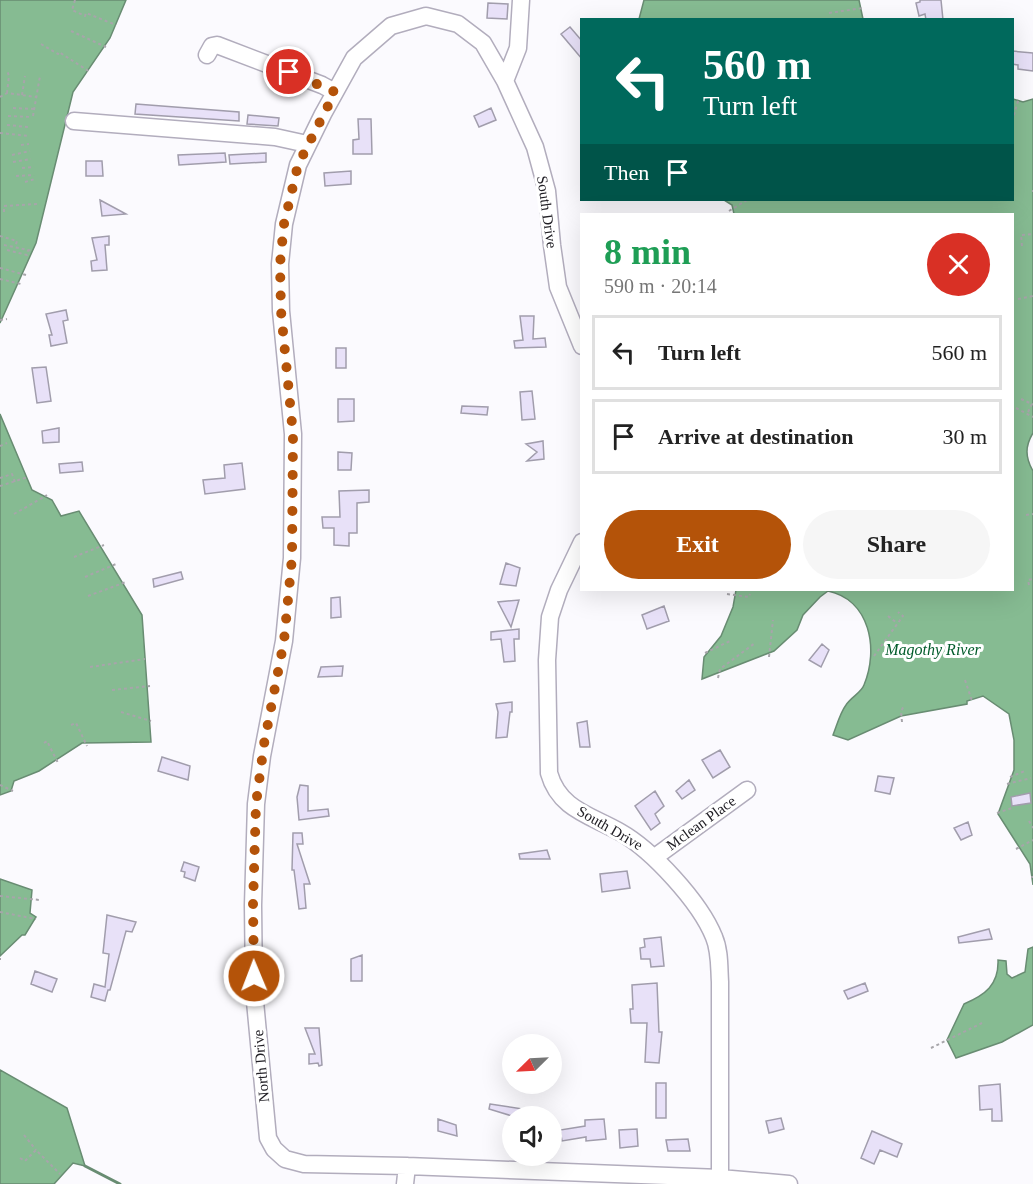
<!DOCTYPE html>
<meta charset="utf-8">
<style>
:root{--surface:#fff;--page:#f6f6f6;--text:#222;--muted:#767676;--line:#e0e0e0;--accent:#b45309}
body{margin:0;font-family:Georgia,serif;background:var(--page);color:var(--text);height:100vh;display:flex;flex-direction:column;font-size:22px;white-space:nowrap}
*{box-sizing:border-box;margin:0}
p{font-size:20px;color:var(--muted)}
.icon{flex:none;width:33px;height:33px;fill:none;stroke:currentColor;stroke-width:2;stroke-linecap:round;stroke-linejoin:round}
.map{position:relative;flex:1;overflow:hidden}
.side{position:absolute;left:580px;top:213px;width:434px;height:378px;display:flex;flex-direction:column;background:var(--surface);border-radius:0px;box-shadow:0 6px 24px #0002}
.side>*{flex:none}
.guide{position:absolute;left:580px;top:18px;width:434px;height:183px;border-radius:0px;box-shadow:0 6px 24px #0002;background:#00695c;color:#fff;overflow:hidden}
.needle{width:39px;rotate:246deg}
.fabs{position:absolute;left:502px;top:1034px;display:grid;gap:12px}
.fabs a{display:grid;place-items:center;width:60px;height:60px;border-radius:50%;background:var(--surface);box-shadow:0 6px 24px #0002;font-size:30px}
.pin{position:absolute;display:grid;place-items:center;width:51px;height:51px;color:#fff;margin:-26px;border:3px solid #fff;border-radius:50%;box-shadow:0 2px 6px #0007}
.me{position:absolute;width:66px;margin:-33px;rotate:359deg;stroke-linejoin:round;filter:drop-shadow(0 0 4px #0008)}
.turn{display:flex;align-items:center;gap:21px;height:126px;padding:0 24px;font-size:27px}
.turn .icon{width:78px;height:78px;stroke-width:2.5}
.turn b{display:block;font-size:42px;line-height:51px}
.then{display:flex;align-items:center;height:57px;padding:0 24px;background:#0003;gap:12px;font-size:22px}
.round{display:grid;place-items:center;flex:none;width:63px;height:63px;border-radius:32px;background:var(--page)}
.summary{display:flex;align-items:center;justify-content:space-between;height:102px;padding:0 24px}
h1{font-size:36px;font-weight:700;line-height:45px;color:#1e9e55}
.primary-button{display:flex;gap:12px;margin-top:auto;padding:12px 24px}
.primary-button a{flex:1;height:69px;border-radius:36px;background:var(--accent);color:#fff;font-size:24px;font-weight:700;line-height:69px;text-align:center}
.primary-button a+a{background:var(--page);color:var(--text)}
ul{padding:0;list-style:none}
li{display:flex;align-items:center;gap:18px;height:75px;margin:0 12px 9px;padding:0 12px;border:3px solid var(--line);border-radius:0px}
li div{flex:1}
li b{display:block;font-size:22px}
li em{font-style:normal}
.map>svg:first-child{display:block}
.water{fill:#86bb92;stroke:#688c72;stroke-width:1.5}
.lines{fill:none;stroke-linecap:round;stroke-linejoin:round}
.stream{stroke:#688c72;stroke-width:3}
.building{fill:#e8e1f8;stroke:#a19dac;stroke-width:1.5}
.minor-casing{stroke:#b2adbd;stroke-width:19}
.path{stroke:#a7a5aa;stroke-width:2;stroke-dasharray:3 3;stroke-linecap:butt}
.minor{stroke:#fff;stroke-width:16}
.route{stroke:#b45309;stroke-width:10;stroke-dasharray:0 18}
.labels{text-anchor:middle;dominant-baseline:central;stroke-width:6;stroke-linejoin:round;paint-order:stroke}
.street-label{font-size:15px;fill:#222026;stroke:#fff}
.water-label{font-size:16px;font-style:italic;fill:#025c2b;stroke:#fff}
</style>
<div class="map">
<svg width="1033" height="1184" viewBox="0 0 1033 1184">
<rect width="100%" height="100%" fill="#fbfafe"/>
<path class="water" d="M0 0H126L110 38 73 92 36 243 0 323Z
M644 0H859L863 19H639Z
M1013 99 1023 102 1033 99V433C1025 446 1025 457 1033 471V885L1030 864 998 814 1014 770V740L1009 714 983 696 967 701V704L901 716 848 740 833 735C837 725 840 713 846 705 851 697 861 693 864 685 879 649 870 600 828 591L820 597 803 615 797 630 774 651 702 679 704 657 721 636 733 607 736 590H1012V214H734L732 205 724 200H1012Z
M0 414 32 490 52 500 61 516 79 511 142 615 151 742 82 743 39 771 14 781 11 791 0 795Z
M0 879 32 890 30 913 36 917 25 935H22L0 956Z
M1033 947V1025L1002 1042 956 1058 947 1040 964 1004C985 995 999 985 998 960L1006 961 1007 974 1012 978 1025 972 1028 949Z
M0 1070 67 1108 85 1166 73 1163 54 1184H0Z"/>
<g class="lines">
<path class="stream" d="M85 1166 120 1184"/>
</g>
<path class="building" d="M920 0H941L943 20H926L925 14 919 16 916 3 920 2Z
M488 3 508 4 507 19 487 18Z
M570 27 582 41V59L561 34Z
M1012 51 1033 53V71L1018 69V65L1012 64Z
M136 104 239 112V121L135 114Z
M491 108 496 120 479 127 474 116Z
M248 115 279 118 278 126 247 124Z
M358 119H371L372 154H353V140L359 139Z
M225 153 226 162 179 165 178 155Z
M266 153V162L230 164 229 155Z
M86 161H102L103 176H86Z
M351 171V184L325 186 324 173Z
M100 200 126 214 102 216Z
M109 236V245H105L107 270 92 271 91 261 97 260 92 238Z
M66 310 68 320 63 321 67 343 51 346 49 335H52L46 314Z
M520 316H534L533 339 545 338 546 347 515 348 514 341 523 340Z
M336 348H346V368H336Z
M46 367 51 401 37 403 32 368Z
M532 391 535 419 522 420 520 392Z
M338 399H354V421L338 422Z
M462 406 488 407 487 415 461 413Z
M59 428V442L43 443 42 431Z
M543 441 544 459 527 461 537 452 526 444Z
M338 452 352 453 351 470H338Z
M82 462 83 471 60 473 59 464Z
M242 463 245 489 205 494 203 480 225 478 224 465Z
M369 490V502L357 503V533H349V546L334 545V528H323L322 517H340L339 491Z
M506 563 520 568 516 586 500 584Z
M181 572 183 579 154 587 153 579Z
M340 597 341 617 331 618V598Z
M519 600 511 627 498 602Z
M664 606 669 621 647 629 642 615Z
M519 629V639H514L515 661 504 662 501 639 491 640V632Z
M822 644 829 650 821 667 809 660Z
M343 666 342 676 318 677 321 667Z
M512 702V712H510L507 737 496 738 498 712 496 704Z
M587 721 590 747H580L577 723Z
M720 750 730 767 713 778 702 760Z
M162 757 190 766 188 780 158 771Z
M878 776 894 778 890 794 875 791Z
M689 780 695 790 682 799 676 791Z
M300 785 308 786V811L328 809 329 816 299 820 297 797Z
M655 791 664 806 655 814 660 823 651 830 635 806Z
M1030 793 1031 803 1012 806 1011 797Z
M968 822 972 835 961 840 954 828Z
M293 833H302L303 844H297L310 884H304L306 908 299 909 294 870H292Z
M547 850 550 859H520L519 854Z
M184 862 199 867 195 881 184 877 185 872 181 871Z
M627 871 630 888 602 892 600 874Z
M107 915 136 922 132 932 126 931 110 990H108L105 1001 91 997 94 984 105 987 109 954 103 953Z
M989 929 992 939 959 943 958 937Z
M661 937 664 966 651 967 650 959H641L640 948 645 947 644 939Z
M362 955V981H351V959Z
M35 971 57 979 52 992 31 984Z
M657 983 659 1032H662L659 1063 645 1062 647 1023H631L630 1009H633L632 985Z
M865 983 868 991 848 999 844 991Z
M305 1028H319L322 1065 319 1066 318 1063 309 1064V1054H315Z
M656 1083H666V1118H656Z
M1000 1084 1002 1121H992V1109L980 1110 979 1086Z
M490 1104 536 1111 535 1116H512L489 1109Z
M781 1118 784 1129 769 1133 766 1121Z
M438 1119 456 1125 457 1136 438 1131Z
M604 1119 606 1139 586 1141V1137L562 1141 560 1130 585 1126V1120Z
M637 1129 638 1146 620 1148 619 1130Z
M872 1131 902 1144 897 1157 880 1150 874 1164 861 1158Z
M688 1139 690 1151H668L666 1140Z"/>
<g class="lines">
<defs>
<path id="minor" d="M207 55 212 46 217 45 322 85 335 92
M505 81 518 48 521 0
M74 121 275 137 307 144
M582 346 558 287 552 245 547 191 535 147 505 81 483 43 458 24 426 16 391 26 354 58 323 114 298 165 284 224 280 264 281 311 293 434 292 558 284 641 262 756 256 804 253 905 254 991 268 1138 274 1149 285 1159 304 1164 407 1166 720 1178 789 1184
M582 542 559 590 550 617 547 660 549 773C559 809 590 815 620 832 652 850 700 902 714 937 720 951 719 967 720 982V1184
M655 857 747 790
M405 1184 407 1166"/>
</defs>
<use href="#minor" class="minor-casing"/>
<path class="path" d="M75 0 72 10 85 16 86 13 116 25
M829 13 863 8
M71 31 106 47
M41 44 58 54 59 52 90 72
M7 93 9 76 7 70
M22 95 25 76
M0 97 7 93 36 97
M13 108 34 109
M8 116 32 117
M33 116 40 76
M1012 121 1019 98
M7 125 28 127
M0 133 29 136
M21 145 29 144
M12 155 30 151
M13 162 31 159
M22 168 34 167
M16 176 34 175
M25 182 35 179
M1033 190V192
M729 211 747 200
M4 212V206L37 204
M0 236 17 241 15 247
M4 245 33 251
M1022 246 1021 235 1033 234
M7 250 27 255 28 250
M0 268 26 275
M0 279 21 284
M1018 299 1033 296
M0 320 7 319
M1021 399 1032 404 1027 414
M1016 408 1033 417
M0 446 7 443
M0 478 12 474 15 482
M0 486 28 477
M14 514 47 495
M1026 515 1033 514
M74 557 104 545
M85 577 116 564
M1029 585 1028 580 1033 579
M727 594 749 597 750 594
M88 596 126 582
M888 616 897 623
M705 653 732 640
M874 656 903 616 898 612
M769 657 773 620
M90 667 145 659
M718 678 720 669 755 643
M965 680 972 701
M112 690 150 686
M121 712 151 721
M902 722 901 712 904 705
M71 725 76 723 87 746
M44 743 47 741 58 763
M1010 777 1025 771
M1007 784 1031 778
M0 785 13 791
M997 813 1012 808
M1029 821 1033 828
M1016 849 1033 840
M1031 877H1033
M0 896 40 900
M0 912 36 919
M0 959H1
M931 1048 982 1023
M24 1135 36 1150
M20 1158 25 1161 36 1150 60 1174"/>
<use href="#minor" class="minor"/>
</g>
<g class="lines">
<path class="route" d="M254 976 253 905 256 804 264 744 284 641 292 558 293 434 281 311 280 264 284 224 298 165 335 92 289 72"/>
</g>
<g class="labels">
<g class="street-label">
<text transform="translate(547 212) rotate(82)">South Drive</text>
<text transform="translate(701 823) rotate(-36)">Mclean Place</text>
<text transform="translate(610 828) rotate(30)">South Drive</text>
<text transform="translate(261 1066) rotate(-95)">North Drive</text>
</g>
<g class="water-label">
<text x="933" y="649">Magothy River</text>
</g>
</g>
</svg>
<div class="fabs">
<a><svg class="needle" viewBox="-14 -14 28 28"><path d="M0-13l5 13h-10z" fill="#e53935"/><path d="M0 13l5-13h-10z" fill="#767676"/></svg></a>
<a><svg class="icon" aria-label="sound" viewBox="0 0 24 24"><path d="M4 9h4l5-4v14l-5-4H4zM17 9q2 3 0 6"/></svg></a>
</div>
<div class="pin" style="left:289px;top:72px;background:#d93025"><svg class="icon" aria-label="arrive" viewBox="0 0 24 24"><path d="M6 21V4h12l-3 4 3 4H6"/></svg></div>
<svg class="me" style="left:254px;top:976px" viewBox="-20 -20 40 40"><circle r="17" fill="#b45309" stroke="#fff" stroke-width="3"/><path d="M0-11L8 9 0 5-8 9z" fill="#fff"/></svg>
<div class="guide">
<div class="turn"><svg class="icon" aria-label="left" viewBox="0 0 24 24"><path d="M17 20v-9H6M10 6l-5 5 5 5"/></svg><div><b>560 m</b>Turn left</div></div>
<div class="then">Then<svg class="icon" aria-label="arrive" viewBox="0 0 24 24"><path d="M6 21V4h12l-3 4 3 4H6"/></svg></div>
</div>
<section class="side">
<div class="summary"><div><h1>8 min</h1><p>590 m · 20:14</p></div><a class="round" style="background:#d93025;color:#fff"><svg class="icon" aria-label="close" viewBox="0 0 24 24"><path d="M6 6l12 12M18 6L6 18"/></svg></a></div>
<ul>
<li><svg class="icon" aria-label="left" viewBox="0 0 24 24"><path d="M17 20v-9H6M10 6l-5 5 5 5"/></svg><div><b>Turn left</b></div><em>560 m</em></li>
<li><svg class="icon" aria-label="arrive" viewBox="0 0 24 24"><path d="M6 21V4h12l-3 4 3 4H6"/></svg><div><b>Arrive at destination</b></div><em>30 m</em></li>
</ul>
<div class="primary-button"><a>Exit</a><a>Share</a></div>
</section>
</div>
